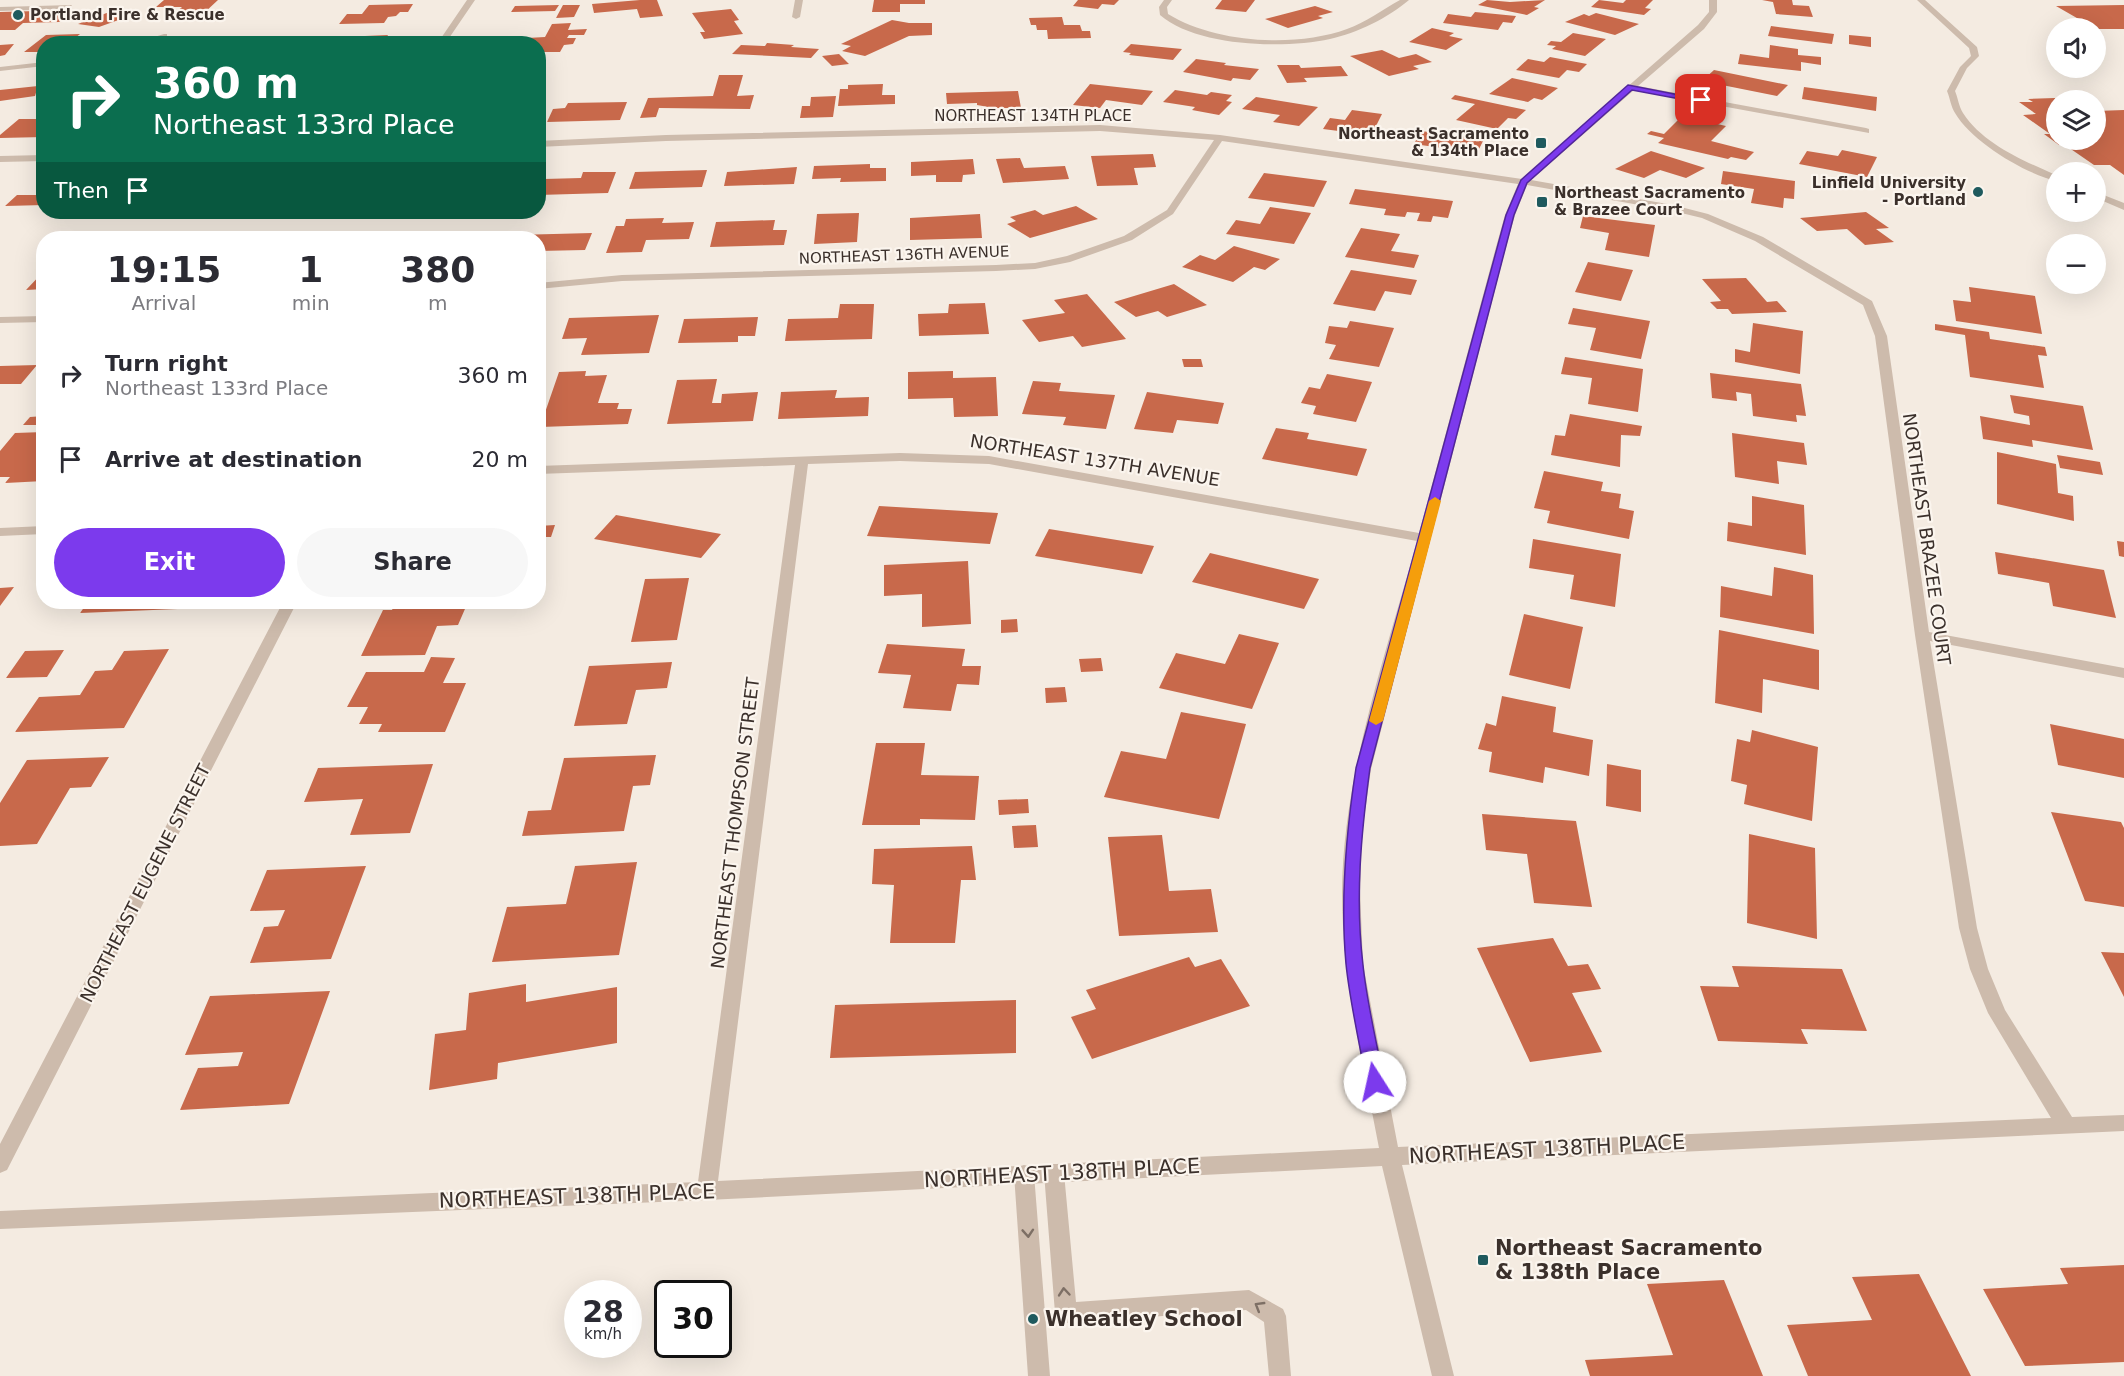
<!DOCTYPE html>
<meta charset="utf-8">
<style>
:root{--surface:#fff;--page:#f7f7f7;--text:#2b2b33;--muted:#7c7c81;--accent:#7c3aed}
body{margin:0;font-family:"DejaVu Sans",sans-serif;background:var(--page);color:var(--text);height:100vh;display:flex;flex-direction:column;font-size:22px;white-space:nowrap}
*{box-sizing:border-box;margin:0}
p{font-size:20px;color:var(--muted)}
.icon{flex:none;width:33px;height:33px;fill:none;stroke:currentColor;stroke-width:2;stroke-linecap:round;stroke-linejoin:round}
.map{position:relative;flex:1;overflow:hidden}
.sheet{position:absolute;left:36px;top:231px;width:510px;height:378px;display:flex;flex-direction:column;background:var(--surface);border-radius:24px;box-shadow:0 6px 24px #0002}
.sheet>*{flex:none}
.guide{position:absolute;left:36px;top:36px;width:510px;height:183px;border-radius:24px;box-shadow:0 6px 24px #0002;background:#0b6e4f;color:#fff;overflow:hidden}
.fabs{position:absolute;left:2046px;top:18px;display:grid;gap:12px}
.fabs a{display:grid;place-items:center;width:60px;height:60px;border-radius:50%;background:var(--surface);box-shadow:0 6px 24px #0002;font-size:30px}
.speed{position:absolute;left:564px;top:1280px;display:flex;gap:12px;font-size:30px;font-weight:700;text-align:center}
.speed>*{display:grid;place-content:center;width:78px;height:78px;border-radius:50%;background:var(--surface);box-shadow:0 6px 24px #0002;line-height:1}
.speed small{font-size:15px;font-weight:400}
.speed .limit{border:3px solid #111;border-radius:9px;background:#fff;color:#111}
.pin{position:absolute;display:grid;place-items:center;width:51px;height:51px;color:#fff;margin:-26px;border-radius:12px;box-shadow:0 3px 9px #0006}
.me{position:absolute;width:66px;margin:-33px;rotate:350deg;stroke-linejoin:round;filter:drop-shadow(0 0 4px #0008)}
.turn{display:flex;align-items:center;gap:21px;height:126px;padding:0 18px;font-size:27px}
.turn .icon{width:78px;height:78px;stroke-width:2.5}
.turn b{display:block;font-size:42px;line-height:51px}
.then{display:flex;align-items:center;height:57px;padding:0 18px;background:#0003;gap:12px;font-size:22px}
.eta{display:flex;justify-content:space-evenly;align-items:center;height:102px;text-align:center}
.eta b{font-size:36px;font-weight:700;line-height:42px}
.cta{display:flex;gap:12px;margin-top:auto;padding:12px 18px}
.cta a{flex:1;height:69px;border-radius:36px;background:var(--accent);color:#fff;font-size:24px;font-weight:700;line-height:69px;text-align:center}
.cta a+a{background:var(--page);color:var(--text)}
ul{padding:0;list-style:none}
li{display:flex;align-items:center;gap:18px;height:84px;padding:0 18px}
li div{flex:1}
li b{display:block;font-size:22px}
li em{font-style:normal}
.map>svg:first-child{display:block}
.building{fill:#c8694b}
.lines{fill:none;stroke-linecap:round;stroke-linejoin:round}
.lane{fill:#cdbbac;fill-rule:evenodd}
.street{fill:#cdbbac;fill-rule:evenodd}
.oneway{stroke:#7d6f65}
.route{fill:#7c3aed;stroke:#51269a;stroke-width:1.5}
.slow{fill:#f59e0b}
.poi-dot{fill:#1f5a5e;stroke:#fbf5ee;stroke-width:2}
.labels{text-anchor:middle;dominant-baseline:central;stroke-width:4.5;stroke-linejoin:round;paint-order:stroke}
.far-poi-label{font-size:15px;font-weight:bold;fill:#3b302b;stroke:#fbf5ee;text-anchor:start}
.far-street-label{font-size:15px;fill:#3b302b;stroke:#fbf5ee}
.street-label{font-size:18px;fill:#3b302b;stroke:#fbf5ee}
.near-street-label{font-size:21px;fill:#3b302b;stroke:#fbf5ee}
.near-poi-label{font-size:21px;font-weight:bold;fill:#3b302b;stroke:#fbf5ee;text-anchor:start}
</style>
<div class="map">
<svg width="2124" height="1376" viewBox="0 0 2124 1376">
<rect width="100%" height="100%" fill="#f4ebe1"/>
<path class="building" d="M164 0H218L204 13 174 14 182 7H156Z
M640 0H657L663 16 640 18 637 9 594 13 592 4Z
M874 0H925V4H900V12H872Z
M1078 0H1119L1114 5 1102 4 1098 9 1073 6Z
M1222 0H1255L1246 12 1215 9Z
M1487 0 1510 2 1545 0 1534 7 1539 8 1527 15 1478 5Z
M1599 0 1623 3 1626 0H1653L1645 8 1651 9 1644 15 1591 7Z
M1762 0H1792L1793 5 1809 6 1813 17 1776 14 1773 2Z
M413 4 408 12H400L396 16 388 17 384 23 339 24 347 14H362L369 5Z
M559 5 555 11 511 12 515 6Z
M563 5H580L574 17 556 18Z
M2124 5V29H2096L2056 6Z
M1315 6 1333 12 1318 16 1323 18 1288 28 1265 19Z
M117 9 138 13 99 27 78 24Z
M731 9 739 20 734 21 743 34 704 39 700 32H705L692 13Z
M73 10 59 22 23 23 15 30H0V12Z
M1475 12 1516 16 1512 23 1503 22 1498 30 1443 23 1448 14 1471 17Z
M1596 13 1639 24 1615 35 1565 22 1584 14 1589 16Z
M1062 17 1064 25H1080L1082 31H1090L1091 38 1048 39 1047 30H1037L1036 25H1031L1029 18Z
M892 20 909 23H932V35L909 36 865 56 842 51 851 46 841 44Z
M571 23 568 30 587 29 584 35H569L567 38H576L573 44 564 45 560 52H538V44H524L527 38 545 37 552 24Z
M1771 26 1834 34 1832 44 1768 36Z
M1432 28 1454 33 1449 36 1463 39 1446 50 1409 42Z
M1573 33 1606 39 1585 56 1552 49 1556 46 1547 45 1551 41 1561 42Z
M80 34 68 44H44V52H24L46 35Z
M388 35 383 44H359L365 36Z
M1849 35 1871 37V47L1849 44Z
M767 43 794 45 791 47 819 49 811 58 732 54 741 45 765 46Z
M14 44 5 55 0 56V45Z
M1131 44 1182 49 1173 60 1129 55 1131 53 1123 52Z
M1770 45 1798 49V55L1821 57V65L1801 62V71L1738 64 1740 54 1769 58Z
M1382 50 1399 58 1416 54 1432 62 1413 66 1419 69 1389 76 1350 56Z
M839 54 849 64 832 66 822 56Z
M1550 57 1587 64 1579 72 1567 70 1559 78 1516 70 1528 59 1544 62Z
M1196 59 1226 63 1224 65 1259 69 1250 80 1233 78 1231 81 1183 72Z
M1277 65H1299L1301 68 1341 66 1348 76 1304 78 1307 82 1287 83Z
M1714 70 1788 85 1777 96 1702 81Z
M719 75H743L737 96 754 95 750 109 659 108 656 117 640 118 648 98 713 96Z
M1512 78 1558 88 1542 100 1534 98 1528 102 1489 94Z
M883 84 882 95H895V104L838 106 840 89H848V85Z
M1090 84 1153 91 1142 105 1106 100 1100 108 1073 105Z
M38 86 35 96 0 101V90Z
M1804 87 1877 97 1876 111 1802 99Z
M1175 90 1207 95 1211 92 1232 95 1226 101 1232 102 1219 115 1192 110 1195 107 1163 102Z
M1018 91 1021 108H994L977 105V103L947 104 946 93Z
M1455 95 1526 110 1516 119 1508 118 1497 129 1456 120 1475 104 1451 99Z
M836 96 833 117 800 118 802 106H810L811 97Z
M1256 97 1318 107 1299 126 1273 122 1280 115 1242 109Z
M2055 98 2056 100V140H2096V111L2124 110V175L2110 165H2094L2065 145H2059L2044 134H2050L2023 115 2036 114 2019 102H2033L2028 99Z
M627 102 620 120 547 122 553 109 565 108 568 103Z
M1352 110 1382 114 1374 130 1365 129 1362 134 1323 129 1330 118 1345 120Z
M1682 116 1726 126 1711 141 1754 152 1746 160 1731 157 1728 159 1658 143 1664 138 1647 134 1651 131 1664 134Z
M19 119H40L36 123H44V137L0 138V135Z
M1421 131 1484 139 1477 153 1414 144Z
M1842 150 1877 157 1867 177 1799 164 1807 151 1838 156Z
M1651 151 1705 168 1686 178 1660 170 1644 178 1615 169Z
M1153 154 1156 167 1134 168 1138 185 1097 186 1091 156Z
M1020 158 1024 168 1065 166 1069 179 1003 183 996 159Z
M973 159 975 174 963 175 962 182H936V175L911 176V162Z
M870 164V168H886V181L840 182 841 178 812 179 814 166Z
M797 167 794 184 724 186 727 172Z
M707 170 702 187 629 189 635 172Z
M1723 171 1795 181 1794 199 1784 198 1783 208 1751 203 1754 189 1721 184Z
M583 172H616L608 193 538 195 544 179 581 178Z
M1264 173 1327 181 1314 207 1248 198Z
M1355 189 1453 201 1448 218 1433 216 1431 222 1417 221 1420 213 1407 212 1405 217 1384 215 1386 209 1349 204Z
M17 195H44V205L5 206Z
M1076 206 1098 219 1030 238 1007 224 1016 221 1010 217 1035 210 1043 215Z
M1270 207 1311 213 1294 244 1226 234 1236 220 1260 224Z
M168 212H198L193 218 162 219Z
M1866 212 1889 228 1876 229 1894 242 1865 245 1847 229 1817 231 1800 218Z
M859 213 857 242 814 244 817 214Z
M980 214 982 238 910 240V218Z
M1583 216 1655 225 1649 257 1605 250 1609 233 1580 228Z
M664 218 662 223 694 222 689 239 646 240 642 252 606 253 616 226H624L626 219Z
M775 220 773 230H787L784 245 710 247 716 222Z
M1361 228 1400 234 1391 251 1419 255 1414 268 1345 257Z
M592 233 585 250 538 251V238H513L515 235Z
M493 235 492 238H451V237Z
M1234 246 1280 259 1265 270 1254 267 1233 282 1182 267 1200 255 1215 260Z
M1588 262 1633 270 1621 301 1575 292Z
M1351 270 1417 280 1411 295 1385 291 1375 311 1333 304Z
M44 271V289L26 290Z
M1746 278 1767 302 1777 301 1787 312 1732 314 1728 309H1717L1710 302 1721 301 1702 279Z
M1174 284 1207 305 1167 317 1158 311 1136 317 1114 302Z
M1969 287 2035 296 2042 334 1956 321 1953 300 1971 302Z
M1087 294 1126 339 1082 347 1073 336 1039 342 1022 320 1065 313 1054 300Z
M985 303 989 334 919 336 918 314 948 313 949 304Z
M840 304H874L872 339 785 341 788 319 838 318Z
M1573 308 1650 321 1641 359 1590 350 1596 328 1568 324Z
M659 315 649 353 581 355 587 338 562 339 569 318Z
M758 317 755 336H738V342L678 343 684 319Z
M1350 321 1394 328 1379 367 1329 359 1336 345 1325 343 1329 326 1347 328Z
M1753 323 1803 331 1800 374 1735 362V349L1750 352Z
M1935 324 1989 332 1990 339 2045 347 2047 356 2038 355 2044 388 1970 377 1965 335 1935 330Z
M1565 357 1643 369 1638 412 1588 404 1592 378 1561 374Z
M1182 359H1201L1203 367H1184Z
M37 365 21 384H0V366Z
M586 371 585 376 607 375 598 403H619L617 409H632L628 424 540 427 559 372Z
M953 371V378L996 377 998 416 954 417 953 398 908 399V372Z
M1710 373 1801 384 1806 416 1796 415 1797 422 1753 416 1751 394 1736 392 1737 401 1712 398Z
M1327 374 1372 382 1356 422 1313 414 1316 406 1301 403 1309 387 1320 389Z
M717 379 712 403H721L722 394 758 392 753 421 667 424 677 380Z
M1033 381 1061 383 1059 391 1115 395 1106 429 1063 425 1066 417 1022 414Z
M837 390 835 398 869 397 868 416 778 419 781 392Z
M1147 392 1224 403 1218 424 1177 420 1173 433 1134 429Z
M2010 395 2083 406 2093 450 2032 440 2033 447 1983 439 1980 416 2030 425 2029 416 2014 413Z
M1570 414 1642 426 1640 436 1621 435 1620 467 1551 455 1555 435 1565 436Z
M44 416V425H23L30 417Z
M1276 428 1309 433 1307 439 1367 449 1357 476 1262 459Z
M44 432V481L5 483 10 477H0V451L15 433Z
M1732 433 1804 443 1807 465 1777 461 1779 484 1735 477Z
M1997 452 2056 464 2058 493 2073 496 2074 521 1997 504Z
M2057 455 2100 462 2103 475 2060 468Z
M1544 471 1603 482 1601 491 1621 494 1619 508 1634 511 1629 539 1547 523 1550 511 1534 508Z
M1752 496 1804 505 1806 555 1727 541 1728 522 1752 526Z
M879 506 998 513 990 544 867 536Z
M616 515 721 534 701 558 594 539Z
M555 525 551 537H538V526Z
M1049 529 1154 546 1142 574 1035 556Z
M1533 539 1621 554 1615 607 1570 599 1574 575 1529 568Z
M2117 541 2124 542V557L2119 556Z
M1995 552 2104 570 2116 618 2053 606 2049 583 1998 574Z
M1210 553 1319 579 1304 609 1192 582Z
M968 561 971 624 922 627V594L884 596V565Z
M1774 567 1813 575 1814 634 1720 617 1721 586 1772 596Z
M689 578 677 640 631 642 645 579Z
M14 587 0 606V588Z
M88 602H205L202 608 80 613Z
M396 602H468L458 625 437 626 425 655 361 656 383 610H392Z
M1524 614 1583 627 1570 689 1509 675Z
M1017 619 1018 632 1001 633V620Z
M1719 630 1819 650V690L1763 679 1762 713 1715 703Z
M1239 634 1279 643 1252 709 1159 688 1176 653 1225 664Z
M887 644 965 649 962 666H981L979 685 957 684 951 711 903 708 911 675 878 673Z
M169 649 124 728 15 732 39 697 80 695 95 671 112 670 124 651Z
M64 650 47 677 6 678 25 651Z
M431 657 455 658 443 683H466L445 732H378L382 724H359L368 707H347L366 672H424Z
M1101 658 1103 671 1081 672 1079 659Z
M672 662 667 688 636 690 627 724 574 726 589 666Z
M1065 687 1067 702 1046 703 1045 688Z
M1502 696 1556 707 1553 732 1593 740 1589 776 1545 767 1543 783 1489 772 1492 752 1478 749 1486 723 1496 726Z
M1181 712 1246 724 1219 819 1104 797 1121 751 1166 759Z
M2050 724 2124 739V778L2058 765Z
M1752 730 1818 747 1812 821 1744 804 1747 785 1731 781 1737 739 1750 742Z
M876 743H925L921 775 979 776 975 820 920 819V825H862Z
M656 755 650 785 633 786 624 831 522 836 528 811 551 810 564 758Z
M109 757 91 787 70 788 37 844 0 846V803L27 760Z
M433 764 410 833 350 835 363 799 304 802 318 768Z
M1607 764 1641 770V812L1606 806Z
M1028 799 1029 813 999 815 998 800Z
M2051 812 2121 822 2124 828V907L2085 901Z
M1482 814 1576 821 1592 907 1534 903 1527 854 1486 850Z
M1036 825 1038 847 1014 848 1012 826Z
M1749 834 1815 848 1817 939 1747 923Z
M1162 835 1169 891 1211 889 1218 932 1119 936 1108 837Z
M972 846 976 880H961L955 943H890L894 885 872 884 874 849Z
M637 862 619 955 492 962 507 907 566 904 575 866Z
M366 866 331 959 250 963 264 927 278 926 285 910 250 911 267 870Z
M1553 938 1568 966 1588 964 1601 989 1572 993 1602 1052 1530 1062 1477 948Z
M2101 952 2124 953V997Z
M1189 957 1195 967 1221 959 1250 1006 1092 1059 1071 1017 1096 1009 1086 990Z
M1732 966 1842 969 1867 1031 1801 1029 1808 1044 1718 1041 1700 986 1739 987Z
M526 984V1002L617 987V1043L498 1063 497 1079 429 1090 435 1034 466 1030 469 993Z
M330 991 289 1104 180 1110 198 1068 238 1066 243 1052 185 1055 210 996Z
M1016 1000V1053L830 1058 835 1005Z
M2124 1265V1362L2025 1366 1983 1289 2068 1284 2060 1268Z
M1919 1274 1971 1376H1808L1787 1325 1872 1320 1852 1277Z
M1724 1280 1763 1376H1590L1585 1360 1673 1355 1647 1284Z"/>
<g class="lines">
<path class="lane" d="M1917 0H1925L1977 47 1979 56 1967 68 1955 91C1958 98 1959 107 1963 113 1983 144 2024 161 2056 175V181C2024 173 1972 142 1955 113 1951 107 1950 98 1947 91L1960 67 1971 56 1969 48Z
M72 5 69 9 0 11V7Z
M2096 192 2124 203V210L2096 198Z
M1054 1164 1061 1167 1064 1173 1076 1302 1249 1290 1283 1309 1286 1316 1291 1376H1269L1264 1322 1246 1310 1066 1323 1058 1320 1055 1313 1044 1173 1047 1167Z
M1024 1165 1031 1168 1034 1174 1050 1376H1028L1014 1174 1017 1168Z"/>
<path class="street" d="M467 0H475L445 44H437Z
M795 0H803L800 17 796 19 792 17Z
M1164 0H1172L1167 7 1168 14C1215 43 1295 48 1347 29 1366 22 1382 10 1400 0H1409C1388 18 1357 33 1330 39 1284 49 1197 47 1160 15L1159 7Z
M1709 0H1717V12L1704 29 1638 86 1866 128 1869 129V133L1634 90 1531 180 1673 205 1708 214 1763 237 1872 301 1887 336 1929 632 2124 668V678L1930 641 1977 928 1988 969 2005 1010 2072 1117 2124 1115V1131L1402 1165 1454 1376H1432L1382 1166 707 1200 0 1229V1211L698 1182 795 465 538 474V466L900 453 989 456 1419 533 1496 247 1505 215 1518 184 1222 141 1173 214 1132 240 1070 262 1035 269 996 271 622 281 538 289V283L622 275 996 265 1035 263 1067 256 1124 236 1167 210 1214 140 1100 131 666 141 538 147V141L666 135 1100 125 1220 135 1522 179 1698 25 1709 12ZM1527 185 1673 211 1702 218 1755 241 1863 305 1875 336 1915 635 1959 928 1970 969 1988 1013 2051 1118 1398 1147 1363 964 1360 891 1362 833 1371 769 1506 247 1515 215ZM900 461 989 464 1417 541C1386 654 1343 774 1342 892 1342 978 1363 1063 1379 1148L718 1181 808 464Z
M164 34H167V38L146 44H132Z
M44 62V66L0 71V67Z
M44 155V161L0 162V156Z
M44 316V322L0 323V317Z
M44 526V534L0 536V528Z
M283 602H297L7 1170 0 1173V1144Z"/>
</g>
<defs><path id="oneway-chevron" d="M-2-3.5L2.5 0L-2 3.5" fill="none" stroke-width="1.6" stroke-linecap="round" stroke-linejoin="round" transform="scale(1.5)"/></defs>
<g class="oneway">
<use href="#oneway-chevron" transform="translate(1028 1233) rotate(86)"/>
<use href="#oneway-chevron" transform="translate(1064 1292) rotate(-95)"/>
<use href="#oneway-chevron" transform="translate(1259 1306) rotate(-149)"/>
</g>
<path class="route" d="M1628 85 1705 100 1701 103 1632 90 1527 183 1514 215 1370 768C1361 834 1355 899 1363 965 1367 1004 1377 1043 1384 1082L1381 1087 1375 1089 1369 1087 1366 1082C1360 1043 1350 1004 1346 964 1340 899 1346 833 1356 768L1506 215 1521 180Z"/>
<path class="slow" d="M1435 497 1441 501 1383 721 1376 725 1369 721 1429 501Z"/>
<g class="poi-dot">
<circle cx="18" cy="15" r="6"/>
<rect x="1535" y="137" width="12" height="12" rx="3"/>
<circle cx="1978" cy="192" r="6"/>
<rect x="1536" y="196" width="12" height="12" rx="3"/>
<rect x="1477" y="1254" width="12" height="12" rx="3"/>
<circle cx="1033" cy="1319" r="6"/>
</g>
<g class="labels">
<g class="far-poi-label">
<text x="30" y="15">Portland Fire &amp; Rescue</text>
<text x="1529" y="134" text-anchor="end">Northeast Sacramento<tspan x="1529" dy="17">&amp; 134th Place</tspan></text>
<text x="1966" y="183" text-anchor="end">Linfield University<tspan x="1966" dy="17">- Portland</tspan></text>
<text x="1554" y="193">Northeast Sacramento<tspan x="1554" dy="17">&amp; Brazee Court</tspan></text>
</g>
<g class="far-street-label">
<text x="1033" y="116">NORTHEAST 134TH PLACE</text>
<text transform="translate(904 255) rotate(-2)">NORTHEAST 136TH AVENUE</text>
</g>
<g class="street-label">
<text transform="translate(1095 460) rotate(9)">NORTHEAST 137TH AVENUE</text>
<text transform="translate(1927 539) rotate(82)">NORTHEAST BRAZEE COURT</text>
<text transform="translate(735 823) rotate(-83)">NORTHEAST THOMPSON STREET</text>
<text transform="translate(145 883) rotate(-63)">NORTHEAST EUGENE STREET</text>
</g>
<g class="near-street-label">
<text transform="translate(1547 1149) rotate(-3)">NORTHEAST 138TH PLACE</text>
<text transform="translate(1062 1173) rotate(-3)">NORTHEAST 138TH PLACE</text>
<text transform="translate(577 1196) rotate(-2)">NORTHEAST 138TH PLACE</text>
</g>
<g class="near-poi-label">
<text x="1495" y="1248">Northeast Sacramento<tspan x="1495" dy="24">&amp; 138th Place</tspan></text>
<text x="1045" y="1319">Wheatley School</text>
</g>
</g>
</svg>
<div class="fabs">
<a><svg class="icon" aria-label="sound" viewBox="0 0 24 24"><path d="M4 9h4l5-4v14l-5-4H4zM17 9q2 3 0 6"/></svg></a>
<a><svg class="icon" aria-label="layers" viewBox="0 0 24 24"><path d="M12 4l9 5-9 5-9-5zM3 14l9 5 9-5"/></svg></a>
<a>+</a>
<a>−</a>
</div>
<div class="speed"><div>28<small>km/h</small></div><div class="limit">30</div></div>
<div class="pin" style="left:1701px;top:100px;background:#d93025"><svg class="icon" aria-label="arrive" viewBox="0 0 24 24"><path d="M6 21V4h12l-3 4 3 4H6"/></svg></div>
<svg class="me" style="left:1375px;top:1082px" viewBox="-20 -20 40 40"><circle r="19" fill="#fff"/><path d="M0-13L10 11 0 6-10 11z" fill="#7c3aed"/></svg>
<div class="guide">
<div class="turn"><svg class="icon" aria-label="right" viewBox="0 0 24 24"><path d="M7 20v-9h11M14 6l5 5-5 5"/></svg><div><b>360 m</b>Northeast 133rd Place</div></div>
<div class="then">Then<svg class="icon" aria-label="arrive" viewBox="0 0 24 24"><path d="M6 21V4h12l-3 4 3 4H6"/></svg></div>
</div>
<section class="sheet">
<div class="eta">
<div><b>19:15</b><p>Arrival</p></div>
<div><b>1</b><p>min</p></div>
<div><b>380</b><p>m</p></div>
</div>
<ul>
<li><svg class="icon" aria-label="right" viewBox="0 0 24 24"><path d="M7 20v-9h11M14 6l5 5-5 5"/></svg><div><b>Turn right</b><p>Northeast 133rd Place</p></div><em>360 m</em></li>
<li><svg class="icon" aria-label="arrive" viewBox="0 0 24 24"><path d="M6 21V4h12l-3 4 3 4H6"/></svg><div><b>Arrive at destination</b></div><em>20 m</em></li>
</ul>
<div class="cta"><a>Exit</a><a>Share</a></div>
</section>
</div>
